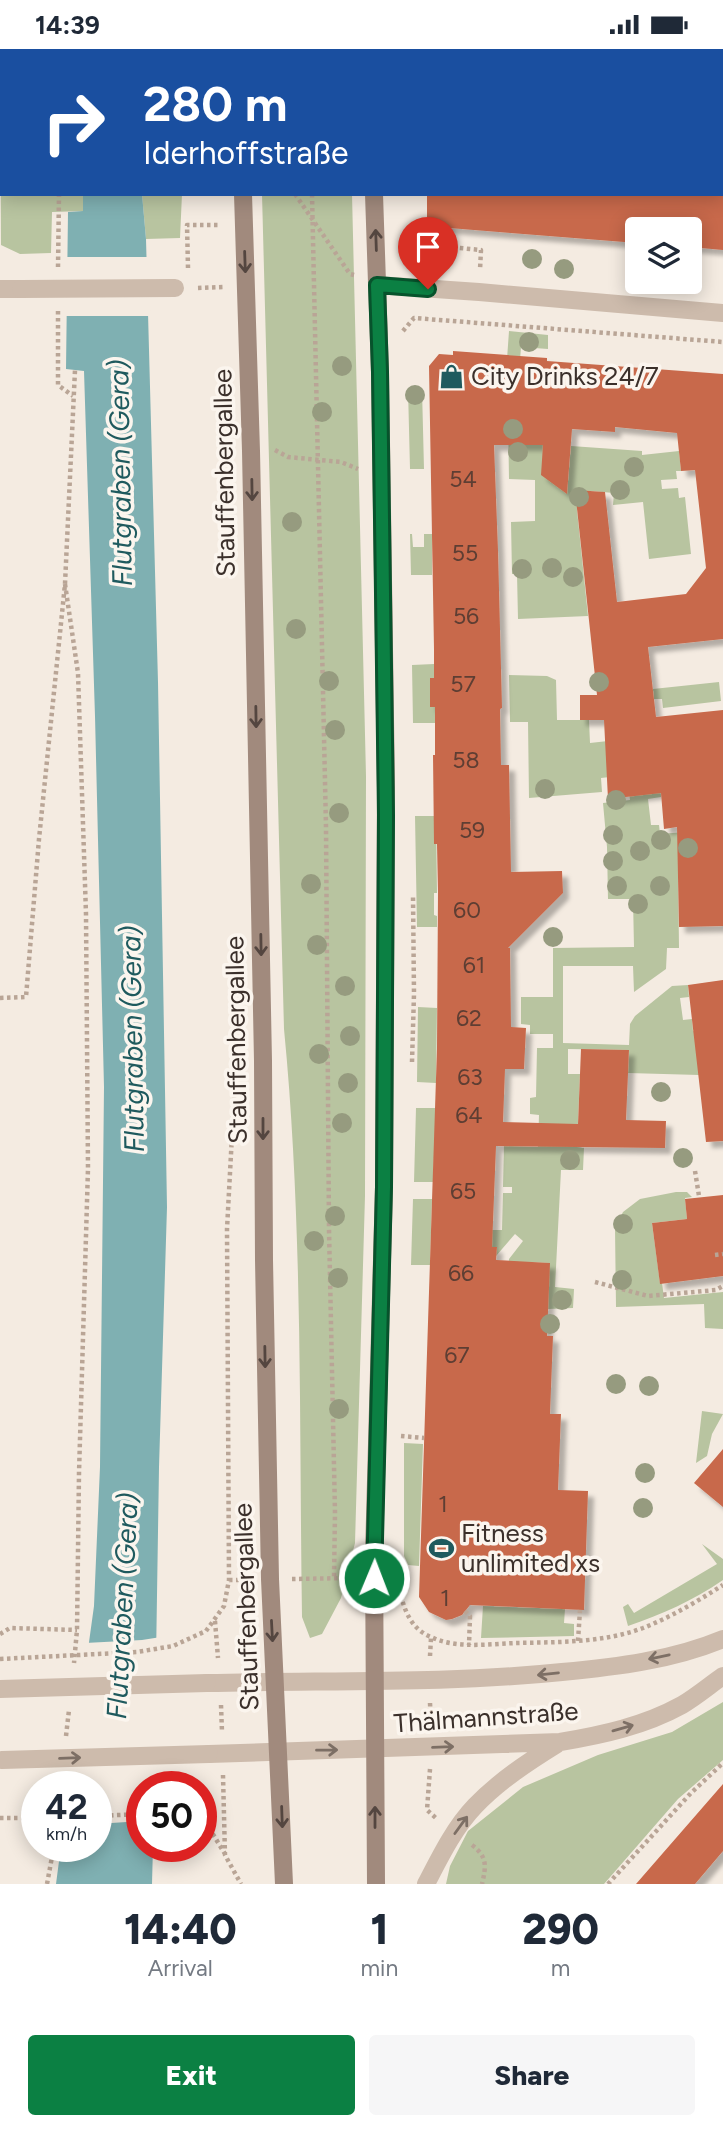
<!DOCTYPE html>
<meta charset="utf-8">
<style>
:root{--surface:#fff;--page:#f6f6f7;--text:#1f2937;--muted:#747a83;--accent:#0b8043}
body{margin:0;font-family:Figtree,sans-serif;background:var(--page);color:var(--text);height:100vh;display:flex;flex-direction:column;font-size:26px;white-space:nowrap}
*{box-sizing:border-box;margin:0}
p{font-size:23px;color:var(--muted)}
.icon{flex:none;width:38px;height:38px;fill:none;stroke:currentColor;stroke-width:2;stroke-linecap:round;stroke-linejoin:round}
.map{position:relative;height:1835px;overflow:hidden}
.sheet{display:flex;flex-direction:column;background:var(--surface);flex:1}
.sheet>*{flex:none}
.hud{position:absolute;left:0px;top:0px;width:724px;height:147px;box-shadow:0 4px 18px #0003;background:#1a4fa0;color:#fff;overflow:hidden}
.buttons{position:absolute;left:625px;top:168px;display:grid;gap:14px}
.buttons a{display:grid;place-items:center;width:77px;height:77px;border-radius:7px;background:var(--surface);box-shadow:0 4px 18px #0003;font-size:35px}
.speed{position:absolute;left:21px;top:1722px;display:flex;gap:14px;font-size:35px;font-weight:700;text-align:center}
.speed>*{display:grid;place-content:center;width:91px;height:91px;border-radius:50%;background:var(--surface);box-shadow:0 4px 18px #0003;line-height:1}
.speed small{font-size:18px;font-weight:400}
.speed .limit{border:10px solid #d22;background:#fff;color:#111}
.pin{position:absolute;display:grid;place-items:center;width:60px;height:60px;color:#fff;margin:-72px -30px;border-radius:50% 50% 50% 0;rotate:-45deg;box-shadow:0 0 7px #0007}
.pin .icon{rotate:45deg}
.me{position:absolute;width:77px;margin:-38px;rotate:1deg;stroke-linejoin:round;filter:drop-shadow(0 0 5px #0008)}
.turn{display:flex;align-items:center;gap:24px;height:147px;padding:0 28px;font-size:32px}
.turn .icon{width:91px;height:91px;stroke-width:2.5}
.turn b{display:block;font-size:49px;line-height:60px}
.eta{display:flex;justify-content:space-evenly;align-items:center;height:119px;text-align:center}
.eta b{font-size:42px;font-weight:800;line-height:49px}
.action{display:flex;gap:14px;margin-top:auto;padding:14px 28px}
.action a{flex:1;height:80px;border-radius:7px;background:var(--accent);color:#fff;font-size:28px;font-weight:800;line-height:80px;text-align:center}
.action a+a{background:var(--page);color:var(--text)}
.status{display:flex;justify-content:space-between;align-items:center;height:49px;padding:0 35px;background:var(--surface);direction:ltr}
.status svg{height:19px;fill:currentColor}
.map>svg:first-child{display:block}
.green{fill:#b8c4a0}
.water{fill:#7fb0b2}
.pier{fill:#f4ebe1}
.building{fill:#c8694b;filter:url(#shadow)}
.lines{fill:none;stroke-linecap:round;stroke-linejoin:round}
.path{stroke:#b9a596;stroke-width:4.5;stroke-dasharray:3.5 3.5;stroke-linecap:butt}
.minor{stroke:#cdbbac;stroke-width:18}
.tertiary{stroke:#cdbbac;stroke-width:18}
.secondary{stroke:#a18a7d;stroke-width:18}
.path-bridge{stroke:#b9a596;stroke-width:4.5;stroke-dasharray:3.5 3.5;stroke-linecap:butt}
.minor-bridge{stroke:#cdbbac;stroke-width:18}
.tertiary-bridge{stroke:#cdbbac;stroke-width:18}
.tree{fill:#969b7f}
.oneway{stroke:#544640}
.oneway2{stroke:#7d6f65}
.route-casing{stroke:#07532c;stroke-width:18}
.route{stroke:#0b8043;stroke-width:12}
.labels{text-anchor:middle;dominant-baseline:central;stroke-width:7;stroke-linejoin:round;paint-order:stroke}
.number-label{font-size:23px;fill:#5e3e33}
.poi-label{font-size:26px;fill:#3b302b;stroke:#fbf5ee;text-anchor:start}
.street-label{font-size:26px;fill:#3b302b;stroke:#fbf5ee}
.water-label{font-size:28px;font-style:italic;fill:#1f5a5e;stroke:#fbf5ee}
</style>
<div class="status"><b>14:39</b><svg viewBox="0 0 49 12"><path d="M0 12V9h3v3zM5 12V6h3v6zM10 12V3h3v9zM15 12V0h3v12zM26 1h20v11H26zM47 4h2v5h-2z"/></svg></div>
<div class="map">
<svg width="723" height="1835" viewBox="0 0 723 1835">
<defs>
<filter id="shadow"><feDropShadow dx="6" dy="6" stdDeviation="2" flood-color="#0004"/></filter>
</defs>
<rect width="100%" height="100%" fill="#f4ebe1"/>
<path class="green" d="M0 0H86V2H2V145H83V162L52 163 51 204 20 205 1 196Z
M142 145H182L180 189 146 190Z
M262 145H352L366 727 365 1147 355 1494 341 1549 322 1585 310 1589 302 1568C299 1372 303 1175 284 980Z
M509 282 548 286V300L521 298 520 311 507 310Z
M408 340H422L424 420H410Z
M508 368 543 395 567 444 571 397 642 402V406L679 402 681 422H676L677 430 661 431 662 440 678 439 679 449 685 448 691 505 649 510 643 453 613 456 614 444 591 442 577 461 588 567 518 570 517 525H512L511 473 535 472V431L509 430Z
M410 485H412L413 498H424V485H432V526H411Z
M434 615V629H430V657L435 658V674H413L412 616Z
M509 626 547 627 556 631 557 671H589L590 694 617 691 659 719 661 748 648 750 651 776H659L660 785 723 780 678 818 679 899H667L666 920 634 943 633 917H563V994L629 996 630 975 635 967 672 937 688 936 689 948 680 949 683 971 692 970 693 982 723 978 699 1026 628 1024 629 1001 568 1000V1025H580L577 1098 584 1099 583 1121H561L555 1238 574 1240 573 1259 548 1260 549 1214 525 1213 508 1232 509 1210 523 1192 515 1185 496 1207 497 1198H492V1181H502L503 1144H512V1138H503L504 1097 538 1098 539 1066 530 1065V1049L536 1048 537 999H553V985H530V976L521 975V948H553V899L634 898 633 850H608L607 798 603 754 630 751 627 726 601 729 602 743 529 749 528 673H510Z
M719 633 721 652 663 659 662 650H654L653 640Z
M415 767H436L437 844H434V866L437 867V878H417Z
M418 958 437 959 436 1034 417 1033Z
M416 1059H436L433 1133H414Z
M676 1143H687L692 1148 685 1149 687 1170 652 1174 660 1234H662L664 1249 723 1243V1280L705 1279 704 1255 616 1258 615 1179 623 1163 640 1150Z
M413 1150H432L430 1216H411Z
M702 1362 723 1365 712 1385 707 1407 696 1414Z
M404 1394 423 1395 419 1517 408 1516 404 1507Z
M702 1495 723 1510V1531C693 1552 662 1565 628 1577L623 1558 628 1555 634 1564 717 1515Z
M483 1557 565 1560 564 1574 574 1575V1587L481 1589Z
M723 1653V1711L678 1750 604 1835H446L450 1817 468 1782 523 1738 598 1706 672 1683Z"/>
<path class="water" d="M83 145H142L146 190 158 633 167 1158 159 1418 154 1738H142V1797H153L152 1835H56L61 1797H96V1738H69L94 1557 100 1418 104 1038 95 667 84 322 66 320 68 163 83 162Z"/>
<path class="pier" d="M64 208H150L151 267H63Z
M161 1588 158 1738H142V1772L96 1775V1738H66L85 1594 142 1591Z"/>
<path class="building" d="M427 145H723V201L690 198V180H637V194L437 178 427 168Z
M453 302 547 309V312L723 325V590L648 598 656 668 723 661V877L679 878 677 778 664 780 661 744 608 750 604 671H580V646H597L575 441 605 443 617 553 686 545 706 519 695 421 681 422 677 384 615 378V383L572 380 567 445 541 426 543 396H494L498 502 502 659 500 660 501 716H509L511 823 562 822 563 844 508 899H510L511 978 526 979 524 1020H505L503 1073 578 1075 581 1000 629 1001 626 1071 666 1072 665 1099 496 1097 492 1198H497L496 1211 550 1214 547 1287H553L550 1365H561L558 1441 588 1442 584 1561 470 1556 462 1566 452 1570 446 1571 429 1563 419 1548 437 999 438 844 437 795H434L433 706H435V658H430V629H434V600L429 317 439 305 453 306Z
M723 931V1092L706 1093 688 936Z
M723 1146V1227L660 1235 652 1174 687 1170 685 1150Z
M723 1400V1458L694 1434Z
M723 1735V1802L695 1835H636Z"/>
<g class="lines">
<path class="path" d="M309 0V2
M68 2V0
M295 145 350 225 354 226
M312 145 326 778 329 1180 335 1464 334 1529
M418 195 481 201 480 221
M58 218 59 145
M188 219 187 176H218
M198 239 223 238V240
M58 262V336L73 347
M403 282 414 269 723 293
M275 401 288 408 341 413 358 420
M65 535 78 624 86 865 88 1119 79 1424 77 1581 74 1614
M0 949 26 948 39 790 65 535 75 321
M412 1013 414 945 413 847
M695 1122 699 1147
M715 1206 723 1205
M595 1233 648 1247 716 1241 723 1237
M401 1387 424 1389
M292 1530 350 1529
M229 1531H248
M401 1546C405 1564 413 1581 431 1588 456 1600 488 1595 516 1594 558 1593 603 1594 643 1579 671 1568 698 1552 723 1536
M465 1562 470 1567 469 1596
M215 1572 218 1609
M206 1582 224 1557 229 1531 227 1180 236 1011
M0 1585 10 1579 77 1581
M578 1592 580 1561
M430 1607 431 1589
M430 1654 431 1673
M221 1656 222 1683
M66 1687 69 1661
M430 1720 427 1761 437 1770
M223 1726 225 1806 241 1835
M96 1767 142 1765
M0 1769H37
M201 1778 211 1782 225 1805
M472 1796C488 1808 486 1818 482 1835
M47 1835 54 1797
M608 1835 691 1744 723 1714"/>
<path class="minor" d="M377 236 479 243 723 264
M0 240H21"/>
<path class="tertiary" d="M207 1634C325 1631 445 1635 562 1623 616 1618 673 1611 723 1590
M209 1705 560 1693C602 1686 644 1677 682 1656 696 1648 710 1636 723 1627
M426 1835C440 1808 454 1779 475 1757 499 1732 528 1713 557 1695"/>
<path class="secondary" d="M239 0V2
M369 0V2
M243 145 251 402 263 1012 264 1211 270 1530 284 1835
M374 145 380 323 386 739 384 1138 374 1505 376 1835"/>
<path class="path-bridge" d="M0 1610 137 1603 173 1597 206 1582"/>
<path class="minor-bridge" d="M21 240 175 239"/>
<path class="tertiary-bridge" d="M0 1640 207 1634
M2 1711 209 1705"/>
</g>
<g class="tree">
<circle cx="532" cy="210" r="10"/>
<circle cx="564" cy="220" r="10"/>
<circle cx="529" cy="293" r="10"/>
<circle cx="342" cy="317" r="10"/>
<circle cx="415" cy="346" r="10"/>
<circle cx="322" cy="363" r="10"/>
<circle cx="513" cy="380" r="10"/>
<circle cx="518" cy="403" r="10"/>
<circle cx="634" cy="418" r="10"/>
<circle cx="620" cy="441" r="10"/>
<circle cx="579" cy="448" r="10"/>
<circle cx="292" cy="473" r="10"/>
<circle cx="552" cy="519" r="10"/>
<circle cx="522" cy="520" r="10"/>
<circle cx="573" cy="528" r="10"/>
<circle cx="296" cy="580" r="10"/>
<circle cx="329" cy="632" r="10"/>
<circle cx="599" cy="633" r="10"/>
<circle cx="335" cy="681" r="10"/>
<circle cx="545" cy="740" r="10"/>
<circle cx="616" cy="751" r="10"/>
<circle cx="339" cy="764" r="10"/>
<circle cx="613" cy="786" r="10"/>
<circle cx="661" cy="791" r="10"/>
<circle cx="688" cy="799" r="10"/>
<circle cx="640" cy="802" r="10"/>
<circle cx="613" cy="812" r="10"/>
<circle cx="311" cy="835" r="10"/>
<circle cx="617" cy="837" r="10"/>
<circle cx="660" cy="837" r="10"/>
<circle cx="638" cy="855" r="10"/>
<circle cx="553" cy="888" r="10"/>
<circle cx="317" cy="896" r="10"/>
<circle cx="345" cy="937" r="10"/>
<circle cx="350" cy="987" r="10"/>
<circle cx="319" cy="1005" r="10"/>
<circle cx="348" cy="1034" r="10"/>
<circle cx="661" cy="1043" r="10"/>
<circle cx="342" cy="1074" r="10"/>
<circle cx="683" cy="1109" r="10"/>
<circle cx="570" cy="1111" r="10"/>
<circle cx="335" cy="1167" r="10"/>
<circle cx="623" cy="1175" r="10"/>
<circle cx="314" cy="1192" r="10"/>
<circle cx="338" cy="1229" r="10"/>
<circle cx="622" cy="1231" r="10"/>
<circle cx="562" cy="1251" r="10"/>
<circle cx="550" cy="1275" r="10"/>
<circle cx="616" cy="1335" r="10"/>
<circle cx="649" cy="1337" r="10"/>
<circle cx="339" cy="1360" r="10"/>
<circle cx="645" cy="1424" r="10"/>
<circle cx="643" cy="1459" r="10"/>
</g>
<defs><path id="oneway-shaft" d="M-6 0H5M1.5-3L5.5 0L1.5 3" fill="none" stroke-width="1.6" stroke-linecap="round" stroke-linejoin="round" transform="scale(1.75)"/></defs>
<g class="oneway">
<use href="#oneway-shaft" transform="translate(376 191) rotate(-92)"/>
<use href="#oneway-shaft" transform="translate(245 213) rotate(88)"/>
<use href="#oneway-shaft" transform="translate(252 441) rotate(89)"/>
<use href="#oneway-shaft" transform="translate(256 668) rotate(89)"/>
<use href="#oneway-shaft" transform="translate(261 896) rotate(89)"/>
<use href="#oneway-shaft" transform="translate(263 1080) rotate(90)"/>
<use href="#oneway-shaft" transform="translate(265 1308) rotate(89)"/>
<use href="#oneway-shaft" transform="translate(272 1582) rotate(87)"/>
<use href="#oneway-shaft" transform="translate(282 1768) rotate(88)"/>
<use href="#oneway-shaft" transform="translate(375 1768) rotate(-90)"/>
</g>
<g class="oneway2">
<use href="#oneway-shaft" transform="translate(659 1608) rotate(168)"/>
<use href="#oneway-shaft" transform="translate(548 1625) rotate(174)"/>
<use href="#oneway-shaft" transform="translate(623 1679) rotate(-16)"/>
<use href="#oneway-shaft" transform="translate(443 1698) rotate(-2)"/>
<use href="#oneway-shaft" transform="translate(327 1701) rotate(-1)"/>
<use href="#oneway-shaft" transform="translate(70 1709) rotate(-2)"/>
<use href="#oneway-shaft" transform="translate(461 1776) rotate(-54)"/>
</g>
<g class="lines">
<defs>
<path id="route" d="M374 1529 384 1138 386 766 380 323 377 236 428 240"/>
</defs>
<use href="#route" class="route-casing"/>
<use href="#route" class="route"/>
</g>
<defs>
<symbol id="shop-bare" viewBox="-9 -9 18 18"><path d="M-5-2.5h2.3a2.7 3.5 0 0 1 5.4 0H5L5.5 6h-11ZM-1.5-2.5h3a1.5 2.3 0 0 0-3 0Z" fill="#1f5a5e" stroke="#fbf5ee" stroke-width="2.5" paint-order="stroke"/></symbol>
<symbol id="stadium-bare" viewBox="-9 -9 18 18"><path d="M0-5a6.5 5 0 1 0 0 10a6.5 5 0 1 0 0-10ZM-3.5-1.8h7v3.6h-7Z" fill="#1f5a5e" stroke="#fbf5ee" stroke-width="2.5" paint-order="stroke"/></symbol>
</defs>
<g fill-rule="evenodd">
<use href="#shop-bare" x="434" y="310" width="35" height="35"/>
<use href="#stadium-bare" x="424" y="1482" width="35" height="35"/>
</g>
<g class="labels">
<g class="number-label">
<text x="463" y="430">54</text>
<text x="465" y="504">55</text>
<text x="466" y="567">56</text>
<text x="463" y="635">57</text>
<text x="466" y="711">58</text>
<text x="472" y="781">59</text>
<text x="467" y="861">60</text>
<text x="474" y="916">61</text>
<text x="469" y="969">62</text>
<text x="470" y="1028">63</text>
<text x="469" y="1066">64</text>
<text x="463" y="1142">65</text>
<text x="461" y="1224">66</text>
<text x="457" y="1306">67</text>
<text x="443" y="1455">1</text>
<text x="445" y="1549">1</text>
</g>
<g class="poi-label">
<text x="471" y="327">City Drinks 24/7</text>
<text x="461" y="1484">Fitness<tspan x="461" dy="30">unlimited xs</tspan></text>
</g>
<g class="street-label">
<text transform="translate(224 424) rotate(-91)">Stauffenbergallee</text>
<text transform="translate(236 991) rotate(-91)">Stauffenbergallee</text>
<text transform="translate(246 1558) rotate(-92)">Stauffenbergallee</text>
<text transform="translate(486 1668) rotate(-4)">Thälmannstraße</text>
</g>
<g class="water-label">
<text transform="translate(120 424) rotate(-91)">Flutgraben (Gera)</text>
<text transform="translate(132 990) rotate(-91)">Flutgraben (Gera)</text>
<text transform="translate(122 1557) rotate(-87)">Flutgraben (Gera)</text>
</g>
</g>
</svg>
<div class="buttons">
<a><svg class="icon" aria-label="layers" viewBox="0 0 24 24"><path d="M12 4l9 5-9 5-9-5zM3 14l9 5 9-5"/></svg></a>
</div>
<div class="speed"><div>42<small>km/h</small></div><div class="limit">50</div></div>
<div class="pin" style="left:428px;top:240px;background:#d93025"><svg class="icon" aria-label="arrive" viewBox="0 0 24 24"><path d="M6 21V4h12l-3 4 3 4H6"/></svg></div>
<svg class="me" style="left:374px;top:1529px" viewBox="-20 -20 40 40"><circle r="17" fill="#0b8043" stroke="#fff" stroke-width="3"/><path d="M0-11L8 9 0 5-8 9z" fill="#fff"/></svg>
<div class="hud">
<div class="turn"><svg class="icon" aria-label="right" viewBox="0 0 24 24"><path d="M7 20v-9h11M14 6l5 5-5 5"/></svg><div><b>280 m</b>Iderhoffstraße</div></div>
</div>
</div>
<section class="sheet">
<div class="eta">
<div><b>14:40</b><p>Arrival</p></div>
<div><b>1</b><p>min</p></div>
<div><b>290</b><p>m</p></div>
</div>
<div class="action"><a>Exit</a><a>Share</a></div>
</section>
